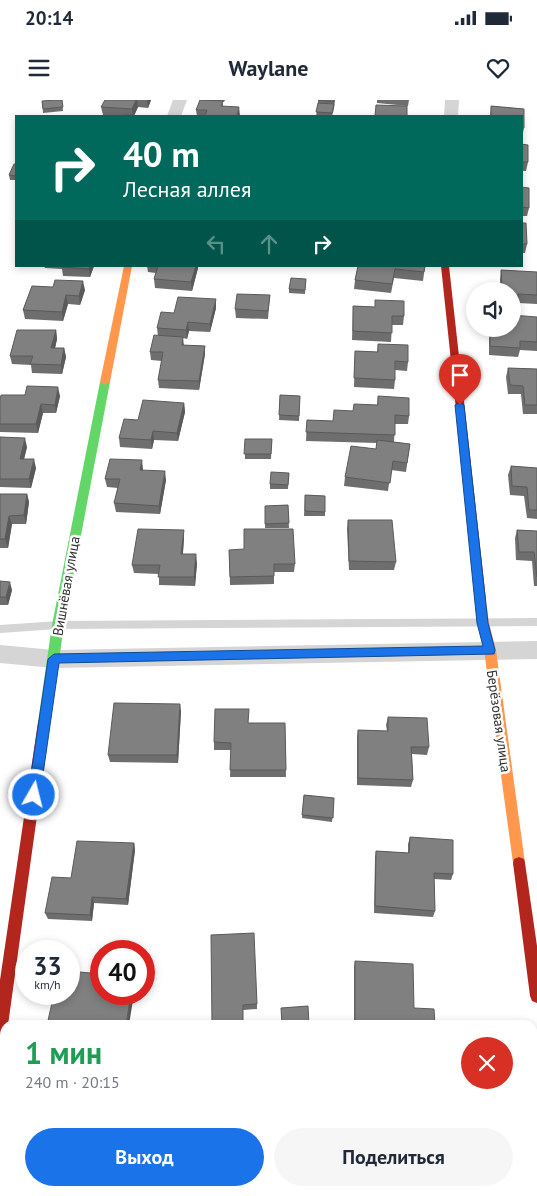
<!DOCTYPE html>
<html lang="ru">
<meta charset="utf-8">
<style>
:root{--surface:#fff;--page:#f6f6f7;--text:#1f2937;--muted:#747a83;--accent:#1a73e8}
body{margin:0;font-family:"PT Sans",sans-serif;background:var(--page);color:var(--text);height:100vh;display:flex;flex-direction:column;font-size:19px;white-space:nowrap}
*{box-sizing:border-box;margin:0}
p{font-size:16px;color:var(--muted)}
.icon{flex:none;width:28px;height:28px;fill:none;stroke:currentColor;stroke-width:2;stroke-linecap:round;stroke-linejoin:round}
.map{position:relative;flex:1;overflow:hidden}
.side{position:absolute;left:0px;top:920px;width:538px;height:176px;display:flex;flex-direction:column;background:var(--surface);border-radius:15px 15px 0 0;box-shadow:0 2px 8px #0003}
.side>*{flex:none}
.hud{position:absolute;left:15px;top:15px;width:508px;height:152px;border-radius:0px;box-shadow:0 2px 8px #0003;background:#00695c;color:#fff;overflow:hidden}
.fabs{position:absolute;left:466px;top:182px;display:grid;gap:10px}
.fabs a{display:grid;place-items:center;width:55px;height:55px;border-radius:50%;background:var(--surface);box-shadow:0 2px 8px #0003;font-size:25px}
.speed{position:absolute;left:15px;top:840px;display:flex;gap:10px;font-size:25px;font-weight:700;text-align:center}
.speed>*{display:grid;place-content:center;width:65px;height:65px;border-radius:50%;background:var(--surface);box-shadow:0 2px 8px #0003;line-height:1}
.speed small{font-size:12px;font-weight:400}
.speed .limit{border:8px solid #d22;background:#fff;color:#111}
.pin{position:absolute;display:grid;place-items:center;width:42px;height:42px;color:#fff;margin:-51px -21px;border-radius:50% 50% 50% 0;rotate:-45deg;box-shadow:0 0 5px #0007}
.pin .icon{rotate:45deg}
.me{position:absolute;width:55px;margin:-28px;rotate:8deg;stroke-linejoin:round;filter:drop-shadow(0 0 4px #0008)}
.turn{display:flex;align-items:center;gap:18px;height:105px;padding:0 25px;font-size:22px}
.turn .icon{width:65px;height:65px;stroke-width:2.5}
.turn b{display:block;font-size:35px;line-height:42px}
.lanes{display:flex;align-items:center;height:48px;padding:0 25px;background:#0003;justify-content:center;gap:25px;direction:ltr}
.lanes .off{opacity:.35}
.round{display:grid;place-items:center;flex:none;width:52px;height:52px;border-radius:26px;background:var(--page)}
.summary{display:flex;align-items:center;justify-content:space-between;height:85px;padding:0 25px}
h1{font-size:30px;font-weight:800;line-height:38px;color:#1e9e55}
.primary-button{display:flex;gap:10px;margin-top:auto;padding:10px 25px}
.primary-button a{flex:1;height:58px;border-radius:30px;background:var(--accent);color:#fff;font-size:20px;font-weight:800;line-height:58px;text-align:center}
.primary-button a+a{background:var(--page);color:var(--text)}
.status{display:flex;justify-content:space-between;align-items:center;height:35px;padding:0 25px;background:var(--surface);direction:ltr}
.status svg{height:14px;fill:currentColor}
header{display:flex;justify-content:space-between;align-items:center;height:65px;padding:0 25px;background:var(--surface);font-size:22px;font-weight:800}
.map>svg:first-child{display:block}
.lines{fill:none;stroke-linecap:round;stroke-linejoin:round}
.lane{fill:#d5d5d5;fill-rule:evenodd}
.street{fill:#d5d5d5;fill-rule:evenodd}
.fast{fill:#63d668;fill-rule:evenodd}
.slow{fill:#ff974d;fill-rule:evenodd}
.jam{fill:#b3261e;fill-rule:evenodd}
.wall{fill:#6e6e6e}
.shaded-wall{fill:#5a5a5a}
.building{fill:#808080;stroke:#5a5a5a}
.route{fill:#1a73e8;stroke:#114b97}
.labels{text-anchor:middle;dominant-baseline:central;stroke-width:5;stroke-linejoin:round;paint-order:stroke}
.street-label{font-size:14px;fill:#313131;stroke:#fff}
</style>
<div class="status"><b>20:14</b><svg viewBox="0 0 49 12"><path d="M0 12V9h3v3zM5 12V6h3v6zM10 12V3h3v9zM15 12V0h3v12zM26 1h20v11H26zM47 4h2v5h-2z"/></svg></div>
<header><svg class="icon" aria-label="menu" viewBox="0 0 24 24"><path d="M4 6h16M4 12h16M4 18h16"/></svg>Waylane<svg class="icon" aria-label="heart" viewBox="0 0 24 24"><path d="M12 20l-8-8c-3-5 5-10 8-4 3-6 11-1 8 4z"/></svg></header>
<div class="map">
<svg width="537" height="1096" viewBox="0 0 537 1096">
<rect width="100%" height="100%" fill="#fff"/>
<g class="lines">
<path class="lane" d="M537 518V526L58 529 0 533V525L58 521Z"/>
<path class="street" d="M173 0H187L181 16H167Z
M445 0H459L458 16H444Z
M537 541V559L54 568 0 563V545L54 550Z"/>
<path class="fast" d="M105 279 110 282 64 525 50 622 48 626 44 627 40 626 38 622 52 525 100 282Z"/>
<path class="slow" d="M124 166H132L110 282 105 285 100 282Z
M481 496 486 500 489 523 496 550 525 763 524 767 519 769 514 767 513 763 484 550 477 523 476 500Z"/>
<path class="jam" d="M441 166H449L486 500 481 504 476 500Z
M44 617 48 618 50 622 8 925H5V933L0 935V880L38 622 40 618Z
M519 757 524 759 525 763 537 846V903L532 901 530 896 513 763 514 759Z"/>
</g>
<path class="wall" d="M62 0 63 11 43 13 42 1Z
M105 0H151L148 8 138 7 134 15 147 16H114L103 15 101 7Z
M200 0H225L224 2H223V6L239 16H197L196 10Z
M318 0H335L334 9 332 16H316L318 5Z
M377 0H409L408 6 377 3Z
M491 6 524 9V28L522 37 521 16H490Z
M521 44 528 62 526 71H521Z
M16 64V80H10L9 75Z
M521 87 529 108 527 116H521Z
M521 123 527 144 525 153H521Z
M44 166H94L90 177 63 176 62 169 45 168Z
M147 166H198V168L192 191 155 188 154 179 156 173 148 172Z
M358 166H425L423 181 394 178 391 193 354 189 355 180Z
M501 170 537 172V204L518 203 516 210H512V191H488L489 184 500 185V179Z
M306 179 305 194 289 193V189Z
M32 186 85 190 80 205 68 204 63 221 25 219 23 210Z
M270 195 268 219 236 218 235 209Z
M375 200 404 216 403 225H392L391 242 352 240 353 206 375 207Z
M216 208 210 232 189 231 187 239 183 238 184 245 205 246V254L199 290 159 288 158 280 162 261 151 260 150 252 158 236 157 228 174 213Z
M537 217V251L520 250 518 257 489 255V239L490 230 501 231V229H512Z
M56 230 57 239 55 248H64L66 257 62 274 32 273 31 265 12 264 10 256Z
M378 244 408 262 407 271 395 270V280L394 289 354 287 355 251 377 252Z
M508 268 537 269V314H523L521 294H508L506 277Z
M25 295 60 296 56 313H43L38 333 0 332V300Z
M280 295 300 296 299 321 279 320Z
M378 296 409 316 408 324H395L394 342 410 344 406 372 391 370 388 391 344 386 345 377 376 349 377 343 306 341 307 320 333 321 353 311 377 305Z
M184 303 185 312 178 341 154 340 152 349 120 347 119 338 138 320Z
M0 337 27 347 24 359 36 368 31 388 0 387Z
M245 339H272L271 359H245Z
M511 366 537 368V419L527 418 524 396 510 395 508 375Z
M143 369V370L166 380 160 414 116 412 114 403 118 388 107 387 105 379Z
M289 373 288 389H270V384Z
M0 394H27L29 402 26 424H12L8 448H0Z
M305 395 325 396V416H304Z
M288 405 289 428H265V406Z
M348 420 396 462 394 470H349L347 429Z
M517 430 537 431V486H534L532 461 516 460 515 438Z
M184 438 183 454 197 463 195 486 159 485V474L134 473 132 465Z
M229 450 295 464 294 472H274V484L230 485Z
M0 481 12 490 8 505H0Z
M181 611 178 663 110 662 108 655Z
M388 617 429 647 427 655 412 654 413 680 411 687 357 685V637L358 630 387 631 386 625Z
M249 623H285L286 677H230L231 650H214V642Z
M304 695 334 698 332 722 302 718Z
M410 737 453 774 451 780 434 779 435 811 433 817 374 813 375 757 376 751 408 753V744Z
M134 743 135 750 128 805 94 803 92 821 48 819 45 813 71 778Z
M211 835 257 904V909L243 910Z
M355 861 414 908 435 925H354V867Z
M44 894H69L53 896 45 895Z
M275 1091H313V1095L274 1093Z"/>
<path class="shaded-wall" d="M136 0H137L138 7 134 16H133L132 9Z
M147 0H151L148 8Z
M239 7 240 16H237Z
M90 166H94L90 177 89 169Z
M196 166H198V168L192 191 191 182Z
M83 181 85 190 80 205 79 196Z
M66 195 68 204 63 221 62 212Z
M216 199V208L210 232V224Z
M188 222 189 231 187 239 186 230Z
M56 230 57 239 53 257 51 248Z
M205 246V254L199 290V281Z
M64 248 66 257 62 274 61 265Z
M58 287 60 296 56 313 55 305Z
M184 303 185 312 178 341 177 333Z
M41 304 43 313 38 333 36 324Z
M153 331 154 340 152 349 151 340Z
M25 338 27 347 22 367 20 359Z
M34 359 36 368 31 388 29 379Z
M142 360 143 369 141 379 140 370Z
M165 371 166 380 160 414 159 406Z
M27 394 29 402 26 424 24 415Z
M9 416 12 424 8 448 5 439Z
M184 430V438L182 462 181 454Z
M196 454 197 463 195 486 194 477Z
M10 482 12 490 8 505 6 497Z
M180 604 181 611 178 663 177 655Z
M134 743 135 750 128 805 126 799Z
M92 797 94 803 92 821 90 815Z
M131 894H134L129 925H126Z"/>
<path class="building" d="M56 0H62L63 7 43 9 42 1Z
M105 0H136L132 9 101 7Z
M200 0 223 1 221 6 239 7 237 16H205L207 10H196Z
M318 0H334V2Z
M318 3 334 4 332 13 316 12Z
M376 5 407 6V16H375Z
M491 6 524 9V28H521V16H491Z
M124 15 147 16H123Z
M521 44 528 45V62H521Z
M14 64H16V76L9 75Z
M521 87 529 88V108L521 107Z
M521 123H526L527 144H521Z
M62 166H90L89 169 62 167Z
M158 166H196L191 182 154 179Z
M358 166H425L424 172 395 169 392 184 355 180Z
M501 170 537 172V195L518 194V201H512V191H489V184L502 185Z
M291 178 306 179 305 190 289 189Z
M55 180 83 181 79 196 66 195 62 212 23 210 32 186 53 187Z
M237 194 270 195 268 211 235 209Z
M178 197 216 199 210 224 188 222 186 230 157 228 161 212 174 213Z
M375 200 404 201V216H392V233L353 231V206L375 207Z
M512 215 537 217V242L520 241V248L490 246V230L503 231V229H512Z
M17 230H56L51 248H64L61 265 30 264 33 256H10Z
M154 235 183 237 182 245 205 246 199 281 158 280 163 252H150Z
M378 244 408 245V262L395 261V280L354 278 355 251 378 252Z
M508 268 537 269V305H525L523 286 510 285Z
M27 286 58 287 55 305 41 304 36 324H0V300L1 295H25Z
M280 295 300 296 299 316 279 315Z
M378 296 409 298V316L395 315V335L306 332 307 320 333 321 334 310 353 311 354 304 378 305Z
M143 300 184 303 177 333 153 331 151 340 119 338 124 319 138 320Z
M0 337 25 338 20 359H34L29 379H0Z
M245 339H272L271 354H244Z
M377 340 410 344 407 363 393 361 390 383 345 377 351 346 376 349Z
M110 359 142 360 140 370 165 371 159 406 114 403 120 379H105Z
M511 366 537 368V410H529L527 387 512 386Z
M271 372 289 373 288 385 270 384Z
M0 394H27L24 415 9 416 5 439H0Z
M305 395 325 396V412L305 411Z
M288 405 289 423 265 424V406Z
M348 420H392L396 462 349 461Z
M138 429 184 430 181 454H196L194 477H158L160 465H132Z
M244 429H293L295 464H274V476L230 477 229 450 244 449Z
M517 430 537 431V477L534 452H519Z
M0 481 10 482 6 497H0Z
M114 603 180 604 177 655H108Z
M215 609H249L248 623H285L286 670H230L231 643 214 642Z
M388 617 427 618 429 647H411L413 680 358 678V630L388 631Z
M304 695 334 698 333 718 302 715Z
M410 737 453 740V774L434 773 435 811 375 806 376 751 409 753Z
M77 741 134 743 126 799 92 797 90 815 45 813 52 777 71 778Z
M254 833 257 904 243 905V925H212L211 835Z
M355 861 413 864 414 908 434 909 435 925H355Z
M69 871 101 874V894H131L126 925H47L54 894H69Z
M308 906 309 925H282L281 908Z
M297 1091H313V1092Z"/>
<path class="route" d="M460 302 464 305 488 523 495 550 494 554 59 563 40 695 38 699 34 700 29 699 28 695 48 559 54 554 483 546 477 523 455 305Z"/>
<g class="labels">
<g class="street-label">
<text transform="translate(66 486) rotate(-80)">Вишнёвая улица</text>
<text transform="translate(499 621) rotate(82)">Берёзовая улица</text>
</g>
</g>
</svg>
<div class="fabs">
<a><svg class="icon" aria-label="sound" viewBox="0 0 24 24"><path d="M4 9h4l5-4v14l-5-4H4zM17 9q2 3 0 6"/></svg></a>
</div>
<div class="speed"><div>33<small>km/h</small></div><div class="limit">40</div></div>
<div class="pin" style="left:460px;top:305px;background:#d93025"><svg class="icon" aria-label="arrive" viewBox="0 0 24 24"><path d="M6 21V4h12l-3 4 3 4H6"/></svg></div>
<svg class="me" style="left:34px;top:695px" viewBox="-20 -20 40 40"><circle r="17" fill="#1a73e8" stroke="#fff" stroke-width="3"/><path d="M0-11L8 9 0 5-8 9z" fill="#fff"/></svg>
<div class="hud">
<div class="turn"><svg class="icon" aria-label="right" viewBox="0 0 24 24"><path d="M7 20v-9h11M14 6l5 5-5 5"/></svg><div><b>40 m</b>Лесная аллея</div></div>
<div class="lanes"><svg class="icon off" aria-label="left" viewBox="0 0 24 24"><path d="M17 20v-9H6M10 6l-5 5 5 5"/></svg><svg class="icon off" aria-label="ahead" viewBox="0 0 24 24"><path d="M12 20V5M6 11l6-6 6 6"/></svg><svg class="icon" aria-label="right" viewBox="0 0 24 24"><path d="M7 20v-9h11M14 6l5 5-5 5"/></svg></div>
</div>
<section class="side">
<div class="summary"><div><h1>1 мин</h1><p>240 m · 20:15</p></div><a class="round" style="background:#d93025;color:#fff"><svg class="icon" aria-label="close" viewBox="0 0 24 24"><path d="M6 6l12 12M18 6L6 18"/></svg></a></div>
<div class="primary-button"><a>Выход</a><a>Поделиться</a></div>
</section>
</div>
